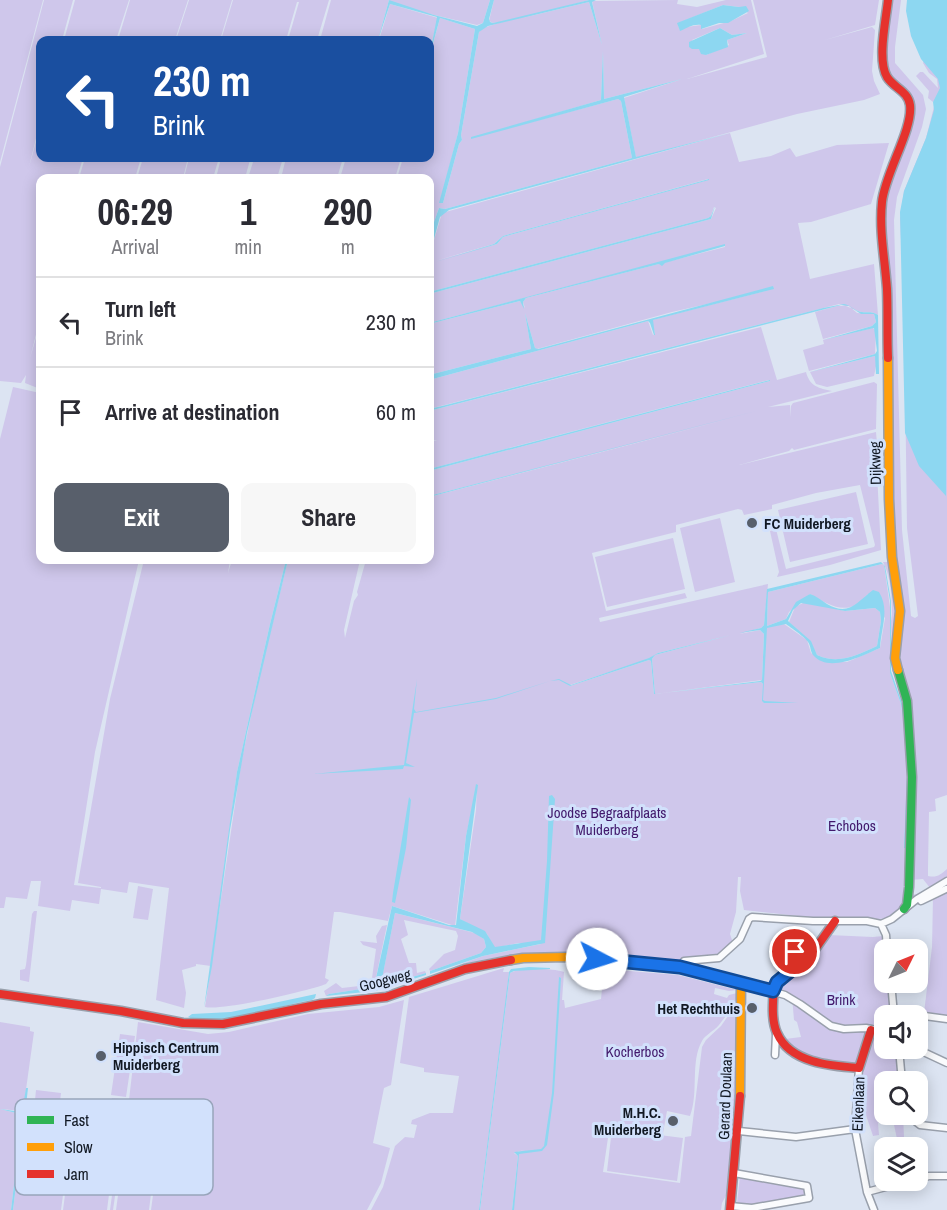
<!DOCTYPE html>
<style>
:root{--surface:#fff;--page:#f7f7f7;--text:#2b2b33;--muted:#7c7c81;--line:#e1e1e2;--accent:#585f6b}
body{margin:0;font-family:"Archivo Narrow",sans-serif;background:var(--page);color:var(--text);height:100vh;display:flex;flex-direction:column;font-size:22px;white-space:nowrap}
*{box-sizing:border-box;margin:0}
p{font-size:20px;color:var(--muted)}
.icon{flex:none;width:33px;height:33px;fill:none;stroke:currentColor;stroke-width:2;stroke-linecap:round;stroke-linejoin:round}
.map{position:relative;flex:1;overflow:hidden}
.panel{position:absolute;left:36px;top:174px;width:398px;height:390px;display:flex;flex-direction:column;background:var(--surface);border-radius:12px;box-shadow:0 3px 15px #0003}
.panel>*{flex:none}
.guide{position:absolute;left:36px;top:36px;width:398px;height:126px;border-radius:12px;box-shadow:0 3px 15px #0003;background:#1a4fa0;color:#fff;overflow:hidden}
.needle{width:39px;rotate:47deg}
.fabs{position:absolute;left:874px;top:939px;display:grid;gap:12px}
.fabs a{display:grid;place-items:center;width:54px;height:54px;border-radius:12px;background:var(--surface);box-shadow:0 3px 15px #0003;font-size:30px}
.pin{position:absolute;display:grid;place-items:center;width:51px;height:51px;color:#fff;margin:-26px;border:3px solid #fff;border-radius:50%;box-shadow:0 2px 6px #0007}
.me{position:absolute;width:66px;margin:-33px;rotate:95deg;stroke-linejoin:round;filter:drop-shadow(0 0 4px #0008)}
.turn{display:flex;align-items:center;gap:21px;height:126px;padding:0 18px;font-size:27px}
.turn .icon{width:78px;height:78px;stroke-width:2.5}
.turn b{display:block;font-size:42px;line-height:51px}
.eta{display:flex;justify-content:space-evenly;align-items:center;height:102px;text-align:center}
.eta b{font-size:36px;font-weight:700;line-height:42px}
.action{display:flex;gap:12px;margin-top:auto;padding:12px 18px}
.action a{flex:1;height:69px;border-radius:12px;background:var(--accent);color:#fff;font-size:24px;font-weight:700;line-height:69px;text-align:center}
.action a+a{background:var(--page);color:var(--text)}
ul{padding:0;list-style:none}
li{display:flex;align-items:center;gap:18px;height:90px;padding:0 18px;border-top:2px solid var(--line)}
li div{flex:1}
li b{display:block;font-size:22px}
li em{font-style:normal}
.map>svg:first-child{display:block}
.green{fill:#cfc7eb;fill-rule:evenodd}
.water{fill:#8dd7f1;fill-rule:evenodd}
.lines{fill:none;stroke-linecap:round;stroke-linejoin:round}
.street-casing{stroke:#99a0ac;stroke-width:9}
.fast-casing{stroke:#99a0ac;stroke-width:11}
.slow-casing{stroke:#99a0ac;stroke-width:11}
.jam-casing{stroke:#99a0ac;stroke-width:11}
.street{stroke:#fafbfd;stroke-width:6}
.fast{stroke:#30b455;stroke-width:8}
.slow{stroke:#ff9f0a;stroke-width:8}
.jam{stroke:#e5322d;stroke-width:8}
.route-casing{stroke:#114b97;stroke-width:15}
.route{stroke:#1a73e8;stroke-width:10}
.poi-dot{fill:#585f6b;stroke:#d2e1fc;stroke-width:2}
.labels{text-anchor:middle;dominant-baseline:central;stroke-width:6;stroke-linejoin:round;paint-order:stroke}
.street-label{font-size:15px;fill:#111823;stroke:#d2e1fc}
.poi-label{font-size:15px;font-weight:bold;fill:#111823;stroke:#d2e1fc;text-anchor:start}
.park-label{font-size:15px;fill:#42196c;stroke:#d2e1fc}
.key{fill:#d2e1fc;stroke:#98a5bb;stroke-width:1.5}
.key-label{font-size:16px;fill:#111823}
</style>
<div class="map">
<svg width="947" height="1210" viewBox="0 0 947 1210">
<rect width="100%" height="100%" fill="#dce4f2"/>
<path class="green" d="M0 0H43L0 162Z
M44 0H73L62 40H40V122L29 167 40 127V158H83L77 178H40V319L30 358 40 324V389L25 383 26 375 21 383 0 381V167Z
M75 0H129L116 40H64Z
M130 0H188L175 40H118Z
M189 0H232L220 40H176Z
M233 0H329L317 40H288L299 2H297L286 40H221Z
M331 0H389L378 40H320Z
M390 0H490L483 23 477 25 434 15 390 2Z
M494 0H589L522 18 589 2 602 45 592 1 678 0 677 4 697 7 726 0H751L764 54 687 79 767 57 753 0H879L875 25 825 40 872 27 875 30 872 71 874 81 880 94 864 100 797 114 636 158 624 98 682 79 604 99 603 51 601 100 471 138 618 99 621 101 632 158 445 209 439 208 434 222H429V178H397L403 158H429V59L440 18 475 29 458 133 440 203H443L459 144 462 140 461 135 479 32 483 28 502 22 493 23 489 21ZM723 5 739 7 748 13 731 21 702 29 701 25 686 27 680 30 678 25 681 22ZM720 28 732 35 747 33 727 40 729 45 706 55 692 40Z
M891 0H901L895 47V63L923 95 926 109 922 127 897 197 894 220 902 530 911 616 915 618 918 616 907 528 904 303 900 219 904 191 926 138 936 99 933 102 928 98 929 91 916 76 920 72H923L938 88 937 79 929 73 923 63 947 0V795L935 799 936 811 929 812 928 868V876C937 878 940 875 947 869V879L912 901 910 895 917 894 930 888 923 879 910 880 914 784 899 670 893 549 883 235 885 198 913 113 894 83 886 65Z
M390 4 438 18 429 53V40H379Z
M730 133 739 162 771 156 790 148 796 157 837 145 889 143 871 204 811 222 798 223 810 279 874 264 878 315C871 310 865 314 858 311 851 308 847 306 839 304L429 409V380L648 321 653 335 655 334 652 320 773 289 672 312 537 349 535 348 525 313 531 349 429 375V324L520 301 525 308 523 302 526 298 725 247V245L429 323V294L711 219 716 208 714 207 711 216 708 218 429 292V265L432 263 429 260V257L442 213ZM708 179V180L503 237 497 244 435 261 494 244 503 236Z
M85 158H141L135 178H79Z
M143 158H188L183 178H137Z
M189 158H219L213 178H184Z
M221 158H283L277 178H248L253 162 250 160 245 178H216Z
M286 158H343L337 178H281Z
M346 158H401L395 178H340Z
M837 306H849L857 313 874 314 876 322 872 326 823 339 815 312Z
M761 327 777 380 806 372C810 387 819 388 832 391L768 407 790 405 791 417V406L793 403 874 382 877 384 876 429 794 450 792 448 789 451 739 465 876 432 879 466 877 473 881 550 830 565 777 577 779 572 770 531 776 529 786 569 874 547 875 545 860 485 816 493 772 505V509L744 515 742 510 738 509 676 525V532L592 553 606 611 685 593 687 598 599 618 600 622 768 584 764 625 761 628 739 634 760 630 764 634 762 680 655 694 652 659 655 655 731 635 658 653 649 659 570 685 567 684 570 686 649 660 651 661 654 694 761 682 763 684 766 629 767 627 784 624 807 640 811 653 826 662H847L880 648 885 618 868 594C849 618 831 606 810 594L789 612 786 619 767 626 768 592 882 564 884 565 892 621C892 603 892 578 883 562H888C904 581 896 625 894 648H892L891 627 890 673 901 704 908 753 903 895 906 902 899 911 888 918 879 919 817 918 744 910 740 891 741 877H738L736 912 730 934 733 943 717 955 689 957 679 962C602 954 528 945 453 967L483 956 541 944 518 943 495 948 492 945 487 934 460 919 476 810 477 784 466 836 455 926 392 906 388 921 340 912H334L325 978 329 980 326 984C308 991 222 1011 205 1007L241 764 257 687 288 560H360L344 630 345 638 354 601 358 595 357 592 366 560H429V497L732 418 429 496V471L770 381 769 380 429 469V443L437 440 429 441V411Z
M873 328 876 331 875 354 809 371 803 350 824 344 823 340Z
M875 356 877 361 874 376 827 387 816 384 810 372Z
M13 387 40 393V560H139L95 752 74 885 101 888V887L78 883 110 699 144 560H230L228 573 232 560H286L270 624 237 772 211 966 196 964V966L182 970 186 993 184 1008 156 1000 169 888 129 882 127 893 101 889 99 904 72 900 70 911 38 906 41 881H31L27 899 6 897 4 908H0V439Z
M856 492 868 544 790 562 778 510Z
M720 518 735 582 695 592 680 528Z
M673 538 685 589 607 607 595 557Z
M805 602 845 611 875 608 880 612 881 621 877 646C857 655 839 665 817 655L810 641 789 622 795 607Z
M138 886 153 889 148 920 133 918Z
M947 892V1016L924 1013 932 947 933 898Z
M34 911H37L29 982 20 980V970L25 969 26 965 32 914Z
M395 913 475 933 484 939 486 947 481 953 430 971 429 969 444 954 455 950 458 936 456 931 404 920 408 935 401 939 409 963H416L417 973 425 971 426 973 382 986 381 983Z
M387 925 374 987 329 994 326 996 324 991 336 983 342 988 368 985 372 978 376 949 363 945 360 941 377 943 376 936 382 926Z
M829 935 873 937 883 936 885 982 888 983 892 1015 885 1016V1048L904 1049 903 1081 885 1082V1114L903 1115 904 1137 897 1139 893 1120 878 1123 879 1135 873 1136 866 1115 856 1118 857 1063 832 1064 793 1049 785 1039 801 1037 797 1022 794 1020 792 996 776 989Z
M569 966 678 975 737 990 729 991 715 988 714 994 727 998 729 995 737 993C737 1003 725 1017 719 1025 714 1031 705 1035 702 1041 690 1062 699 1093 690 1116L667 1111 663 1133 610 1124 603 1172 680 1183 685 1137 691 1136 702 1047 706 1040 721 1026 735 1006 736 1042H738L739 1081 729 1190 722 1203 721 1210H513L519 1152 524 1150 514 1153 518 1156 512 1210H480L510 973C521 967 552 968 564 972L562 1000H564L565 1008 601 999 603 979 572 973Z
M504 968 503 972H509L506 1001 479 1210H371L383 1187 395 1146 405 1137 414 1138 417 1125 411 1124 412 1120 430 1113H453L459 1076 424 1072V1068L400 1063 409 997Z
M404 1000 391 1085 384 1088 373 1143 390 1148 381 1183 367 1210H151L165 1105 162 1104 149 1210H116L131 1101 123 1140 113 1210H110L124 1107 111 1105 112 1098 129 1100 138 1022 208 1034 229 1032 308 1014 379 1007Z
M0 1022 30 1027V1031L34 1032 23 1111 0 1109 20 1114 22 1117 11 1210H0Z
M120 1034 135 1036 126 1097 111 1095Z
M36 1090 61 1093 58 1118 70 1121 69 1126 72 1127 61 1210H13L27 1099 35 1100Z
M76 1110 109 1115 101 1177 111 1179 107 1210H63Z
M612 1129 683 1138 677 1181 607 1171Z
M740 1176 805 1188 806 1195 756 1205 737 1203Z"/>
<path class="water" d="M389 0 434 15 477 26 483 23 490 0H494L489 19 490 22 493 23 589 0H596L592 2 602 45 589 2 488 26 479 32 461 135 462 140 459 144 443 203H439L458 133 475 29 440 18 429 58 437 17 390 4 378 40Z
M907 0H947L946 496 919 466 905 433 900 212 904 191 926 138 934 110 933 102 940 88 938 79 921 59 911 36 906 11Z
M723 5 739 7 746 6 749 11 728 23H719L701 29V25C692 24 688 28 680 31L677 23Z
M720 28 732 35 747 33 727 40 728 47 706 55 701 54 699 49H692L689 47V42Z
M603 51 604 99 682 79 624 97 636 157 730 133 449 210 440 217 429 257V240L432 228 429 222H434L439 208 445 209 632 158 621 101 618 99 471 139V137L601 100Z
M709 179V180L503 237 497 244 435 262 494 244 503 236Z
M715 206 711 219 429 294V292L708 218 711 216Z
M725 244V246L665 263 662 266 659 264 526 298 523 302 524 309 520 301 429 324V323Z
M773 286 774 289 653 320 655 335H654L650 323 648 321 429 380V375L531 349 525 313 535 348 538 349Z
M844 304C850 305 853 309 858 311 865 314 871 310 878 315L879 374H876L875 356 810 372 875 354 877 351 874 328 823 340 872 326 876 322 874 314H861L849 306 841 305 429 411V409L442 406 823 308Z
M770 380V381L429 471V469Z
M756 411 429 497V496Z
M286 560H288L247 733 230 830 212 966 204 1008 237 772 270 624Z
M881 562 885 566 891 601V671L903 706 909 753 905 848H904L908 753 901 704 890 673V601L884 565 882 564 768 592 767 626 786 619 796 602 810 594C816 596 821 600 827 604 849 617 857 602 873 590L879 592C890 610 881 628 880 648 863 655 829 674 813 655 810 651 811 646 808 642 805 637 790 627 786 624L767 628 763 700 765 701 798 703H764L762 701 763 684 761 682 654 694 651 661 649 660 570 686 559 680 550 681 496 699 414 713 406 763 415 767 404 766 403 769 313 774 404 765 417 679 414 709 416 712 496 698 550 681 559 679 571 685 649 658 658 653 731 635 655 655 652 659 655 694 760 681 762 680 764 634 760 630 739 633 761 628 764 625 767 589ZM801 603 845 611 875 608 880 612 881 621 877 646C857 655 839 665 817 655L811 641 788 621 793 610Z
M476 784 478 785 460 919 485 931 495 947 541 940 547 861 549 796 552 795 555 799 545 943 483 956 430 974V971L481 953 486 947 484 939 472 932 395 913 381 984 382 986 388 984 426 973V975L375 991 326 996 329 994 374 987 392 906 449 925H456L466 836Z
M409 797 411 800 406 848 395 903 392 902 393 893Z
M529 967 550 968V969L514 971 510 973 480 1210H479L509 972 511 969Z
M559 977 561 978 554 1093 547 1145 542 1151 519 1154 514 1210H512L518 1156 514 1152 541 1149 544 1146 552 1093Z
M316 994 315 998 312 1000C283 1004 213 1029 188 1017L192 1014 231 1012Z
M26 1088H28L27 1097 13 1210H11L22 1117 20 1114 0 1109 22 1112Z"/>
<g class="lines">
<defs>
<path id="street" d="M921 901 946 889
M881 924 892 919 917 899 947 881
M881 924 886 935 887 950
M680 967 684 961 719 958 740 939 749 919 752 917 813 921H867L881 924
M794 968 795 952 808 951 811 955
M891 982 894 1015
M741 983 785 995 800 1004 831 1026 844 1029 866 1028 885 1032
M895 1012 947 1019
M899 1048 902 1082
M915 1048 947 1063
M775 1055 776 1034
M859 1068 855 1129 867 1192 874 1210
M906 1114 920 1125 947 1128
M739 1131 796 1137 855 1129
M918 1179 929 1176H947
M867 1192 912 1180
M730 1206 752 1208 809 1198 807 1186 734 1173"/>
<path id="fast" d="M898 670 907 701 912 777 909 887 907 905 904 909"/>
<path id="slow" d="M888 358 889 499 892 557 900 611 895 658 898 670
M511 960 523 958 566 957 680 967 741 983 740 1096"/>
<path id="jam" d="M888 358C887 335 888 312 887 289 885 260 879 231 882 202 885 173 913 130 910 105 908 91 894 88 887 77 877 60 886 20 888 0
M835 921 811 955 774 987C773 1001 771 1020 777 1033 790 1063 831 1066 859 1068L871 1030
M0 994 121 1011 183 1023 223 1024 321 1004 386 997 465 969 511 960
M730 1210 740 1096"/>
</defs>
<use href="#street" class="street-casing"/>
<use href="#fast" class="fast-casing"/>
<use href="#slow" class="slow-casing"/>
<use href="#jam" class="jam-casing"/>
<use href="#street" class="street"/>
<use href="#fast" class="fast"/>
<use href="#slow" class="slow"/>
<use href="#jam" class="jam"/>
</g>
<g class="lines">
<defs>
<path id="route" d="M597 959 680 967 773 991 777 982 794 968 795 952"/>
</defs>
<use href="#route" class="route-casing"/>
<use href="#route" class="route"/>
</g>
<g class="poi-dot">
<circle cx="752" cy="523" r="6"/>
<circle cx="752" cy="1008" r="6"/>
<circle cx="101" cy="1056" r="6"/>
<circle cx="673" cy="1121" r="6"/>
</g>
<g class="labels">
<g class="street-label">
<text transform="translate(875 463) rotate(-91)">Dijkweg</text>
<text transform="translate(385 980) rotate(-14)">Googweg</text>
<text transform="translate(725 1096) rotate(-88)">Gerard Doulaan</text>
<text transform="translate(858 1104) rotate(-88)">Eikenlaan</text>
</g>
<g class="poi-label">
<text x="764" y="523">FC Muiderberg</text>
<text x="740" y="1008" text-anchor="end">Het Rechthuis</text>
<text x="113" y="1047">Hippisch Centrum<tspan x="113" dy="17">Muiderberg</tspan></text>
<text x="661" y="1112" text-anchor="end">M.H.C.<tspan x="661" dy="17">Muiderberg</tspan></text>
</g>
<g class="park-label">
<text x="607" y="812">Joodse Begraafplaats<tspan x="607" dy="17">Muiderberg</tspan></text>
<text x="852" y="825">Echobos</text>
<text x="841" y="999">Brink</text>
<text x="635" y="1051">Kocherbos</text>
</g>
</g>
<rect x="15" y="1099" width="198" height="96" rx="9" class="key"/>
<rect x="27" y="1116" width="27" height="8" fill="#30b455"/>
<rect x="27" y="1143" width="27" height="8" fill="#ff9f0a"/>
<rect x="27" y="1170" width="27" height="8" fill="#e5322d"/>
<g class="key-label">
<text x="64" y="1126">Fast</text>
<text x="64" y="1153">Slow</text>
<text x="64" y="1180">Jam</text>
</g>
</svg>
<div class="fabs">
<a><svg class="needle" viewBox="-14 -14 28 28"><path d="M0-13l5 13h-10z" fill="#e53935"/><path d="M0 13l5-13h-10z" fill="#7c7c81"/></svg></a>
<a><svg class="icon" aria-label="sound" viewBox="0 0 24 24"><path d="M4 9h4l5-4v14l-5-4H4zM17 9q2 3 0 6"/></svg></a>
<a><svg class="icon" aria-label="search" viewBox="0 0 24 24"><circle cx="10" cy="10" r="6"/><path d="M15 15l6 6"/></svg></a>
<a><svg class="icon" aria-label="layers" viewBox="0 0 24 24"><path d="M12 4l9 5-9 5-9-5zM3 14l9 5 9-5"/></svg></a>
</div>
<div class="pin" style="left:795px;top:952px;background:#d93025"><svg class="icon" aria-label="arrive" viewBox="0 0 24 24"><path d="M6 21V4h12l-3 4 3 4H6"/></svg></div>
<svg class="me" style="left:597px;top:959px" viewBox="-20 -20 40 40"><circle r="19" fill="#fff"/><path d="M0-13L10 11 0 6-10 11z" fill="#1a73e8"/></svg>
<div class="guide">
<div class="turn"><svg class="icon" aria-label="left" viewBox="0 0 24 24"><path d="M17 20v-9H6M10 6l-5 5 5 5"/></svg><div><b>230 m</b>Brink</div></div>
</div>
<section class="panel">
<div class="eta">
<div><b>06:29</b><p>Arrival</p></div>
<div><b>1</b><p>min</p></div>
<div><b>290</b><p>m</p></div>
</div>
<ul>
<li><svg class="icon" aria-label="left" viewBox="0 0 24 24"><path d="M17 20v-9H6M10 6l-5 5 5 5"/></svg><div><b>Turn left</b><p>Brink</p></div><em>230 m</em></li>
<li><svg class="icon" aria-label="arrive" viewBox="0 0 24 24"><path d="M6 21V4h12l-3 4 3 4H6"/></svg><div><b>Arrive at destination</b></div><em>60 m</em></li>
</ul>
<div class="action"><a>Exit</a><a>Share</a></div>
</section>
</div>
